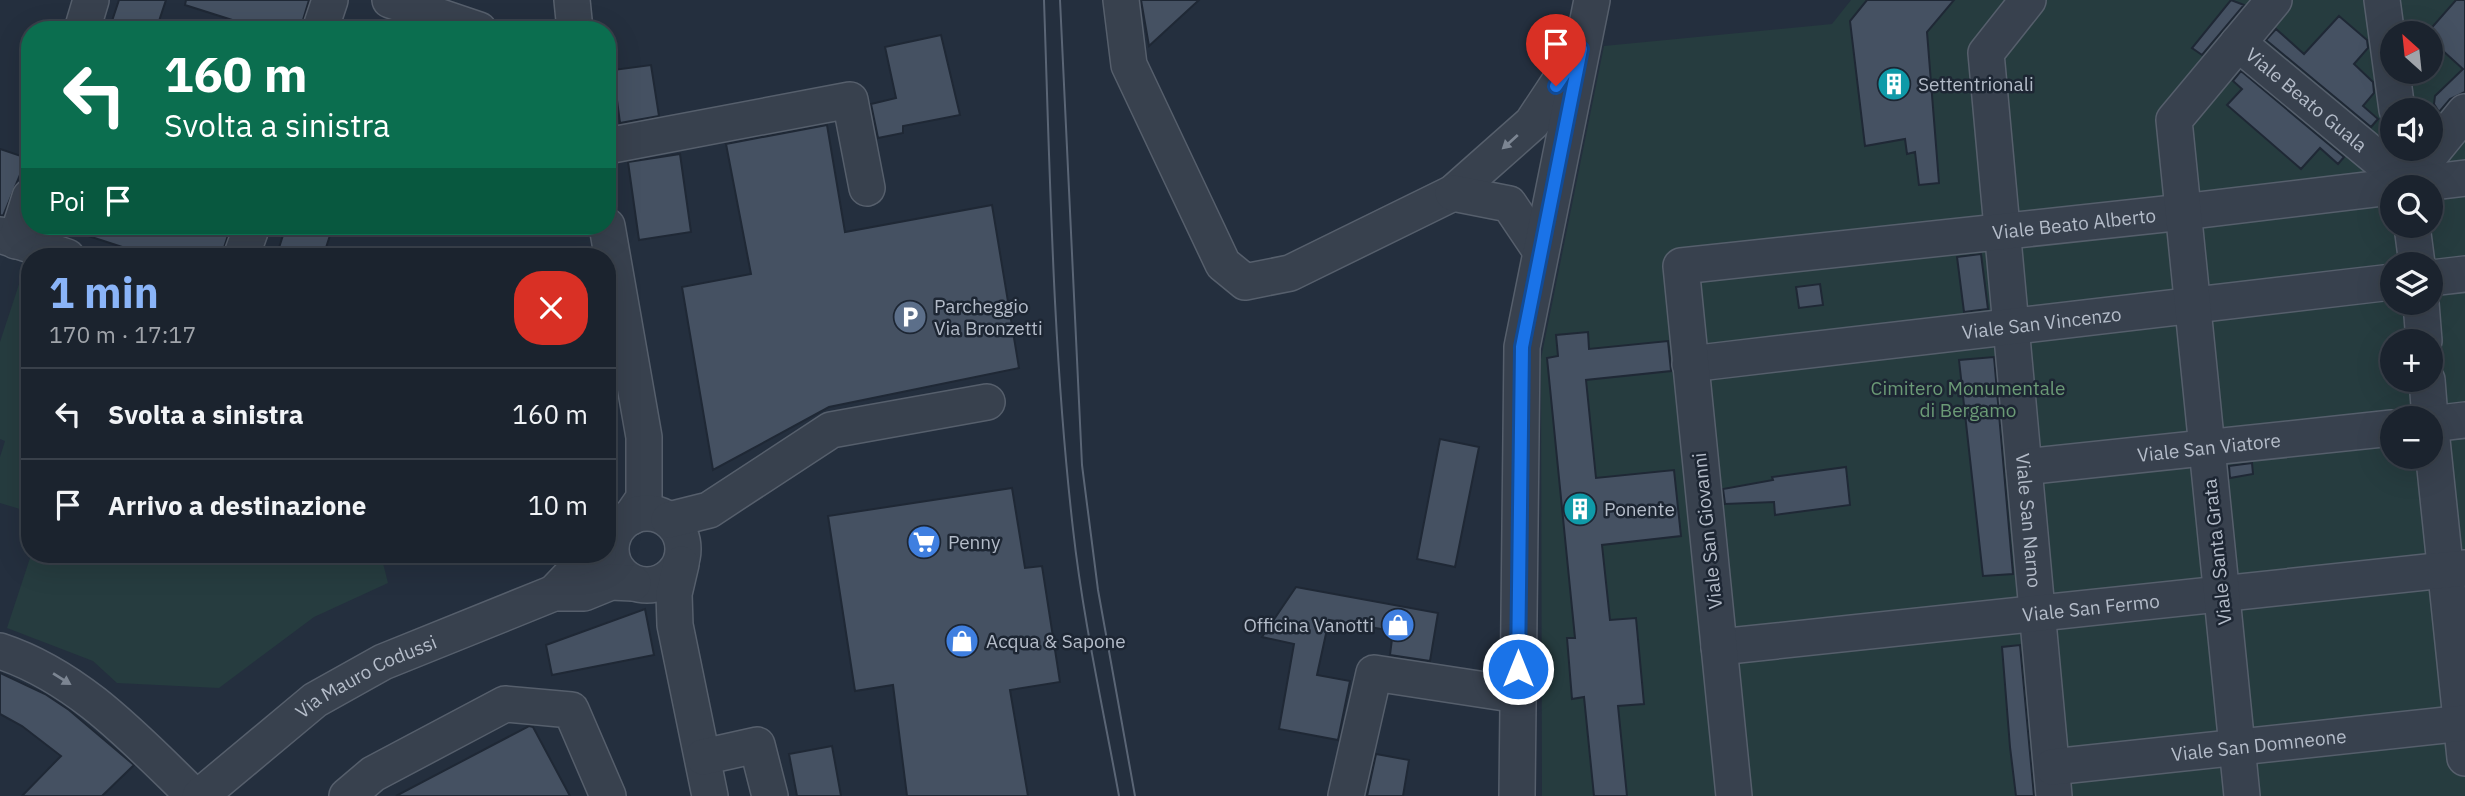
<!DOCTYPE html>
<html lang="it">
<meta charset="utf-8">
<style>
:root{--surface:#1b232e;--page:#242b36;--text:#f1f3f6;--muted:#a0a4aa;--line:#39404a;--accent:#8ab4f8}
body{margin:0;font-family:"IBM Plex Sans",sans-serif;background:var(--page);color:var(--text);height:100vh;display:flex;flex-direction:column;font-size:26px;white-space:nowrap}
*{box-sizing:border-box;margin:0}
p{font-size:23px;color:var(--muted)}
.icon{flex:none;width:38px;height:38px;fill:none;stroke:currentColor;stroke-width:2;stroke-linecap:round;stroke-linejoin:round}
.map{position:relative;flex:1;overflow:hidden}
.sheet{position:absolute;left:21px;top:248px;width:595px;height:315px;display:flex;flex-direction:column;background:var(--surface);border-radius:28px;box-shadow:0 7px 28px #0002,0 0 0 2px var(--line)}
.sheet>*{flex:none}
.banner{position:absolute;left:21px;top:21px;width:595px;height:214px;border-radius:28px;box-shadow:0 7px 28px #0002,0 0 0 2px var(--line);background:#0b6e4f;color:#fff;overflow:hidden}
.needle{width:46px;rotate:333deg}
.controls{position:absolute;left:2380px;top:21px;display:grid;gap:14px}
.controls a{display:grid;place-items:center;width:63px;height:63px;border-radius:50%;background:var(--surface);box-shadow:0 7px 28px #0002,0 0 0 2px var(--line);font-size:35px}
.pin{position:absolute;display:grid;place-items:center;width:60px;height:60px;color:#fff;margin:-72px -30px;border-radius:50% 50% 50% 0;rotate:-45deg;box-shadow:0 0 7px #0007}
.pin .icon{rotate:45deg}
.me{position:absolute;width:77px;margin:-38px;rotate:0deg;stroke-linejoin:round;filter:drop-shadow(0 0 5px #0008)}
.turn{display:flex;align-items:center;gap:24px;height:147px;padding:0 28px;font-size:32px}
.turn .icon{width:91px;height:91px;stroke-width:2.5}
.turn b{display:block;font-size:49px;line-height:60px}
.then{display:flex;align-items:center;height:66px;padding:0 28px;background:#0003;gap:14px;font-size:26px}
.round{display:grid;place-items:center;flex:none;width:74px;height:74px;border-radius:28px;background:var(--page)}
.head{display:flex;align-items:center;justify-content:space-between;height:119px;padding:0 28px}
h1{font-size:42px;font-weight:700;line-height:52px;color:var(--accent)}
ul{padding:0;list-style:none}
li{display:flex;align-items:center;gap:21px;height:91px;padding:0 28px;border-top:2px solid var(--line)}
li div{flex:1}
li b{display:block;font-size:26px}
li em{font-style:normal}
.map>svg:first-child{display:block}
.green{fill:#263c3f;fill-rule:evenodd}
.building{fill:#455162;stroke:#1f2835;stroke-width:2}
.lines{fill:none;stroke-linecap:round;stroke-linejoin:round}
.minor-casing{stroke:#565f6c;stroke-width:38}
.minor{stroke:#38414e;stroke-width:35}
.tram{stroke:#5a6575;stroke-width:2}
.oneway{fill:#7c8592}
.route-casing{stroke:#114b97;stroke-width:18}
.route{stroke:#1a73e8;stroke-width:12}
.labels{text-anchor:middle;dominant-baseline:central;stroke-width:5;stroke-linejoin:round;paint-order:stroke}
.poi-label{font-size:19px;fill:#b4bcc9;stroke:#1d2633;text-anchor:start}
.street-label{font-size:19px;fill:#b4bcc9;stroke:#1d2633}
.park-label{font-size:19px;fill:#6b9a76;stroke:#1d2633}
</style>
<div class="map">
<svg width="2465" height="796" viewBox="0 0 2465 796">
<rect width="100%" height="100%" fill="#242f3e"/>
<path class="green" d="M1851 0H2465V796H1542L1541 359 1604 46 1832 24ZM2392 33H2431V72H2392ZM2392 110H2431V149H2392ZM2392 187H2431V226H2392ZM2392 264H2431V303H2392ZM2392 341H2431V380H2392ZM2392 418H2431V457H2392Z
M25 266 30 268V512L0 503V457L5 441 0 439V342Z
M31 555H381L388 583 314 617 219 688 117 683 93 661 7 628Z"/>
<path class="building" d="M119 0H166L156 30H109Z
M186 0H309L300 30H247L248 25 185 5Z
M1141 0H1199L1149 46Z
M1867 0H1954L1927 32 1939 183 1919 185 1915 152 1907 154 1905 139 1865 146 1850 21Z
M2231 0 2244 5 2202 55 2192 48Z
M2456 0H2465V92L2450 99 2439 112 2434 104 2435 96 2463 69 2431 40V33H2427Z
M2339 16 2367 40 2368 48 2354 64 2373 82 2374 93 2363 106 2378 119 2371 127 2266 40 2276 29 2304 54Z
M941 35 960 115 903 126V133L878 138 871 104 896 98 885 47Z
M651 65 659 116 620 123 613 70Z
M2241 71 2344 157 2338 164 2320 148 2301 169 2227 105 2242 89 2233 81Z
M827 125 845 232 992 205 1019 368 829 407 713 470 682 287 751 274 726 144Z
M0 149 27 158 3 216 0 215Z
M680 154 691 232 639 240 628 162Z
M71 226H231L221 257H153L70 230Z
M286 226H333L323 257H276Z
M1981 254 1988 309 1964 312 1957 257Z
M1820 284 1823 305 1799 308 1796 287Z
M1588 332 1589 349 1668 341 1671 371 1586 380 1596 478 1674 470 1681 536 1602 545 1610 620 1636 618 1644 704 1618 706 1627 796H1594L1584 697 1572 699 1567 638H1575L1547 358 1558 356 1556 335Z
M1994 357 2013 574 1983 576 1959 360Z
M1440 439 1479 447 1455 567 1417 559Z
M2252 463 2253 474 2230 478 2229 466Z
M1846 467 1850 505 1775 515 1774 502 1725 504 1723 489 1773 480 1772 477Z
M1012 488 1025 568 1042 566 1060 682 1010 690 1028 796H907L893 685 855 691 828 516Z
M1296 587 1438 613 1430 661 1390 655 1393 631 1329 620 1317 675 1350 681 1338 740 1279 729 1294 644 1262 637Z
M645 609 654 655 552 675 546 645Z
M2020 645 2034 796H2016L2010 747 2002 647Z
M0 673 45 694 69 710 134 765 102 796H22L61 756 22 726 0 714Z
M529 726 533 727 570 796H396Z
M832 746 841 796H797L789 754Z
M1376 754 1409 760 1403 796H1367Z"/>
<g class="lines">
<defs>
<g id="minor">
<path d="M390 0 479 30"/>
<path d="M572 0 575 30"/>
<path d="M1121 0 1129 65 1223 264 1245 282 1290 273 1453 193 1532 123 1571 64"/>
<path id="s1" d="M2028 0 1986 53 2054 796"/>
<path d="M2382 0 2397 110"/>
<path d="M82 30 91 0"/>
<path d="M320 30 330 0"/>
<path id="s2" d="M2238 43 2407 183 2465 112"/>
<path d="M607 146 850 100 867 188"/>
<path d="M1453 193 1509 204 1540 250"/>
<path d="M607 226 644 437V498L631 517"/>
<path d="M2412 226 2417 264"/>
<path d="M0 235 67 257"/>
<path d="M16 241 30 197"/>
<path d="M241 257 252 226"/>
<path d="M2431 278 2465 274"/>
<path d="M2421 303 2424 341"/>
<path id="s3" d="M1690 364 2392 282"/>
<path d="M2427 380 2430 418"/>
<path d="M2431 424 2465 420"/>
<path d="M2431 430 2465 758"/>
<path id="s4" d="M2024 467 2392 428"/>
<circle cx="647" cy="549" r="36"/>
<path d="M669 520 709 510 831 430 987 402"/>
<path d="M681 564 674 594 675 625 710 796"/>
<path d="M554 593 575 571 598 555"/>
<path id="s5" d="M1719 647 2465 568"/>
<path d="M0 651C79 677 136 740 194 796"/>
<path d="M703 757 757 745 770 796"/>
<path id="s6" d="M2052 767 2465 723"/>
<path id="s7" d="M200 796 315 700 383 662 554 593H584L611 582 633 583"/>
<path d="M347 796 373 774 505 704 571 710 608 796"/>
<path d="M1346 796 1374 673 1518 695"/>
<path d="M1517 796 1522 347 1592 0"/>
<path id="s8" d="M1734 796 1681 266 2174 213 2465 178"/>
<path d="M2242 796 2174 120 2274 0"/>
</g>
</defs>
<use href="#minor" class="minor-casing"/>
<use href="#minor" class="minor"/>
<path class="tram" d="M1044 0C1050 177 1053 354 1073 529 1083 619 1103 708 1119 796
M1060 0 1082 465 1098 590 1135 796"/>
</g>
<defs><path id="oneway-solid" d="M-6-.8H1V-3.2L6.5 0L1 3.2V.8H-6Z" transform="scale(1.75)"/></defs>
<g class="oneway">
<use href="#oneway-solid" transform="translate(1510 142) rotate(138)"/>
<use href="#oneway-solid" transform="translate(62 679) rotate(32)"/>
</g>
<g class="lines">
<defs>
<path id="route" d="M1518 669 1522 347 1581 49 1556 86"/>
</defs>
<use href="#route" class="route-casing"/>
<use href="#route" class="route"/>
</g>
<defs>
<symbol id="building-disc" viewBox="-11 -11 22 22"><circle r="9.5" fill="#0f9aa8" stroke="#1d2633"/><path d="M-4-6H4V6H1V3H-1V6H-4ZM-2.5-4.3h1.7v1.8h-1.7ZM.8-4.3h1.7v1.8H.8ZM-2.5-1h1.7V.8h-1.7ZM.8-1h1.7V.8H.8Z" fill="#fff"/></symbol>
<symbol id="parking-disc" viewBox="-11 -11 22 22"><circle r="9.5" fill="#5c6f8a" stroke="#1d2633"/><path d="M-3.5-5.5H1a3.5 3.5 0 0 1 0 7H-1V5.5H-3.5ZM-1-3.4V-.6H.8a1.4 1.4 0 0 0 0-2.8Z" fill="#fff"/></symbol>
<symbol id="supermarket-disc" viewBox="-11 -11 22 22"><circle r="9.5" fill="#3f7fe0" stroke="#1d2633"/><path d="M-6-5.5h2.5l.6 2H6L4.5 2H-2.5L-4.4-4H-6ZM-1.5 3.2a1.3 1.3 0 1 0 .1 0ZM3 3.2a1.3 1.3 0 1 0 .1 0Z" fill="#fff"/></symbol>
<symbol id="shop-disc" viewBox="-11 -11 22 22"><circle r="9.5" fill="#3f7fe0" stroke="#1d2633"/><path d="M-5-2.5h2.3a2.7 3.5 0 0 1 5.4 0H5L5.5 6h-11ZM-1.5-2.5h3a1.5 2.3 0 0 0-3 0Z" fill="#fff"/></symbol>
</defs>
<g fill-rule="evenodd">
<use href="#building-disc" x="1875" y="65" width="38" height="38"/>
<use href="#parking-disc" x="891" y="298" width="38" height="38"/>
<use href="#building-disc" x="1561" y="490" width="38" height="38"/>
<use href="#supermarket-disc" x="905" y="523" width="38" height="38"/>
<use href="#shop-disc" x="1379" y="606" width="38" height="38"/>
<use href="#shop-disc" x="943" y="622" width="38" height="38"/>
</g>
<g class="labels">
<g class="poi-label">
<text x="1918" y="84">Settentrionali</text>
<text x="934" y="306">Parcheggio<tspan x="934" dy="22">Via Bronzetti</tspan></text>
<text x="1604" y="509">Ponente</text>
<text x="948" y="542">Penny</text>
<text x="1374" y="625" text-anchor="end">Officina Vanotti</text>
<text x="986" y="641">Acqua &amp; Sapone</text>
</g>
<g class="street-label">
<text stroke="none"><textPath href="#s2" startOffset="89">Viale Beato Guala</textPath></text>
<text stroke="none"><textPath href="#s8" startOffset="928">Viale Beato Alberto</textPath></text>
<text stroke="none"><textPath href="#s3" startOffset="354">Viale San Vincenzo</textPath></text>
<text stroke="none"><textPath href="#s4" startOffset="186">Viale San Viatore</textPath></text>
<text stroke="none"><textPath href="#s1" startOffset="537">Viale San Narno</textPath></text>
<text transform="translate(1707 531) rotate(-96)">Viale San Giovanni</text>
<text transform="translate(2217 552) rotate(-96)">Viale Santa Grata</text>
<text stroke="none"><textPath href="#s5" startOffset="374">Viale San Fermo</textPath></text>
<text stroke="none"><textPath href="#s7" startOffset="206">Via Mauro Codussi</textPath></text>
<text stroke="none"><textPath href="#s6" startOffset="208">Viale San Domneone</textPath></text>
</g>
<g class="park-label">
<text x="1968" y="388">Cimitero Monumentale<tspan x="1968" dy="22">di Bergamo</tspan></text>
</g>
</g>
</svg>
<div class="controls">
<a><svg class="needle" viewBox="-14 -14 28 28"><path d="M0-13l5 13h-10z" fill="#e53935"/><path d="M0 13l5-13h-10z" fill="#a0a4aa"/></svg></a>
<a><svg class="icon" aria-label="sound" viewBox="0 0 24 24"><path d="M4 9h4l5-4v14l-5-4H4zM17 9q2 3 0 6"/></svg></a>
<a><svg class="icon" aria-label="search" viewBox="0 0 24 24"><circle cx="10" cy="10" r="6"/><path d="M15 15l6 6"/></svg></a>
<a><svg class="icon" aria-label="layers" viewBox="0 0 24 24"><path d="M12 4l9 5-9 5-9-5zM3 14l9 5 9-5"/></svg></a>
<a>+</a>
<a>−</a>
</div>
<div class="pin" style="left:1556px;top:86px;background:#d93025"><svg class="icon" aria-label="arrive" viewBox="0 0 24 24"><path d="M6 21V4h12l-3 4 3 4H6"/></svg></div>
<svg class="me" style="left:1518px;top:669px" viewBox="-20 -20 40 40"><circle r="17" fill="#1a73e8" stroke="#fff" stroke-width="3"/><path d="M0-11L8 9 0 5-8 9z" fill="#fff"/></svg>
<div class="banner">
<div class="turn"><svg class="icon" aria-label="left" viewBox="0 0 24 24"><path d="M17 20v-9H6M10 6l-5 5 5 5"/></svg><div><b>160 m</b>Svolta a sinistra</div></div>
<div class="then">Poi<svg class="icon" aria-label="arrive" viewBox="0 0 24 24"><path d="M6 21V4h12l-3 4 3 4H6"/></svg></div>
</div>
<section class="sheet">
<div class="head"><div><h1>1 min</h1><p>170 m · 17:17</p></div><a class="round" style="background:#d93025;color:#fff"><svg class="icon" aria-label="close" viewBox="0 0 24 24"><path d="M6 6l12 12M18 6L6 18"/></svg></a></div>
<ul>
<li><svg class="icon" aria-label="left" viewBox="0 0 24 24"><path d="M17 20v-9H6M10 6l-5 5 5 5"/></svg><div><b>Svolta a sinistra</b></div><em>160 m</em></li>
<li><svg class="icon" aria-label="arrive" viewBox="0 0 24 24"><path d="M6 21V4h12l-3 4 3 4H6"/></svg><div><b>Arrivo a destinazione</b></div><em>10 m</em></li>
</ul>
</section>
</div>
